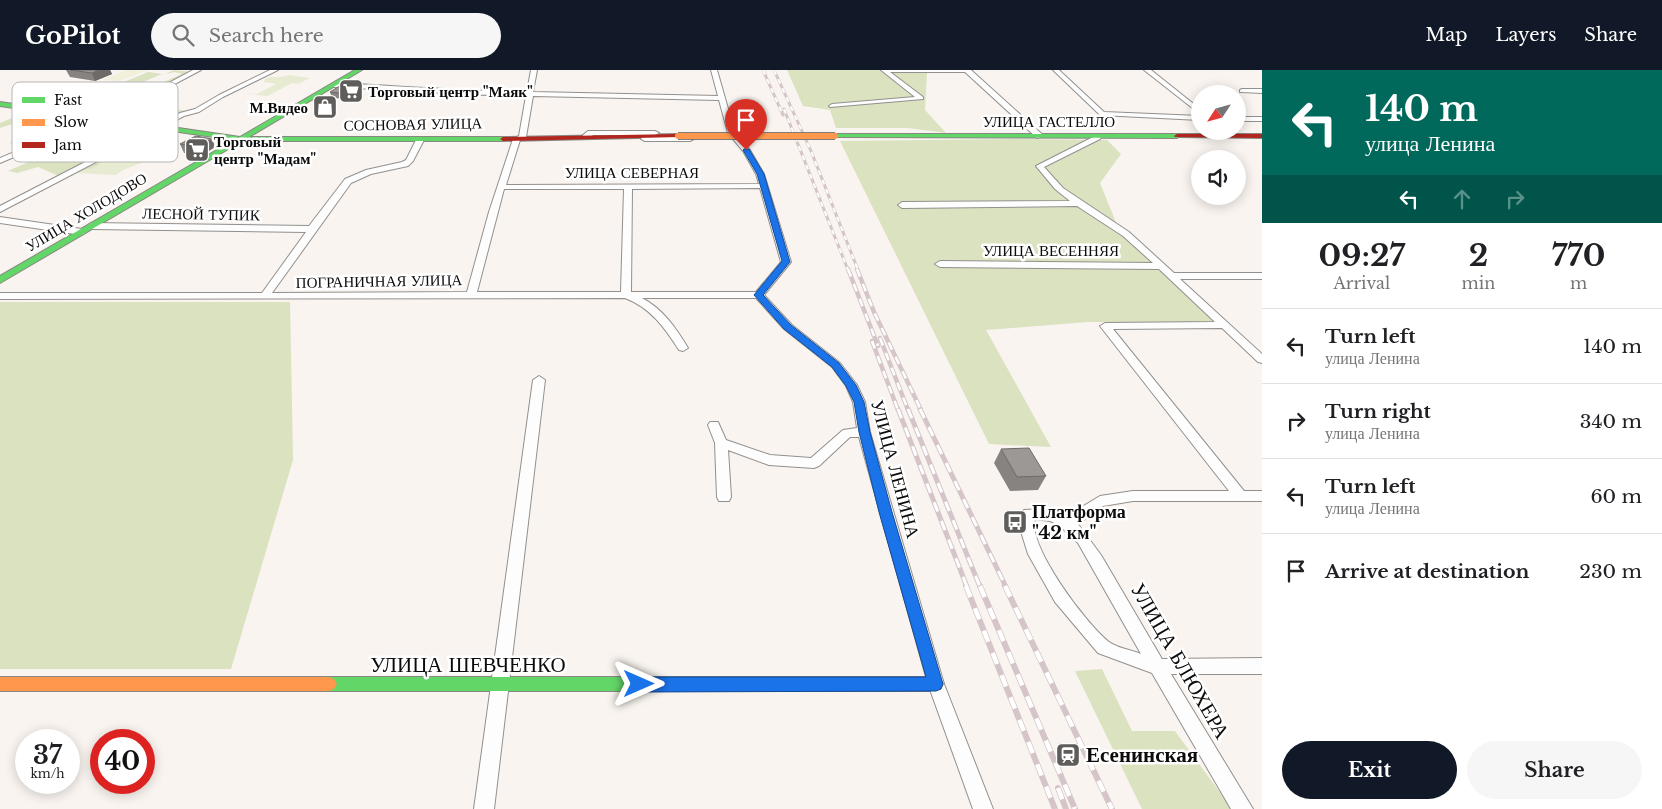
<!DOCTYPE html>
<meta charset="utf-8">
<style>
:root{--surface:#fff;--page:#f6f6f6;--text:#202124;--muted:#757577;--line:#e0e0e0;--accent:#111827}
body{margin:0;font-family:"Libre Baskerville",serif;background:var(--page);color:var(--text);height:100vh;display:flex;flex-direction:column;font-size:19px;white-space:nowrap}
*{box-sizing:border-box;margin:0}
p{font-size:16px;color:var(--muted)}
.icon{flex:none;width:28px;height:28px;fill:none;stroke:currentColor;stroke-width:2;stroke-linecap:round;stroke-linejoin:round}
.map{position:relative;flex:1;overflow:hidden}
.sheet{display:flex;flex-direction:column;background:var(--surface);width:400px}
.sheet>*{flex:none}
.hud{background:#00695c;color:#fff;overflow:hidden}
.needle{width:32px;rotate:234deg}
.tools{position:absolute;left:1191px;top:15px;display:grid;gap:10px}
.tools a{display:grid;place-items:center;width:55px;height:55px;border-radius:50%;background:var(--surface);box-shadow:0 2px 12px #0003;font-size:25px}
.speed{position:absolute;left:15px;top:659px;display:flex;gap:10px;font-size:25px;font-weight:700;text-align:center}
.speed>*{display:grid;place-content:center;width:65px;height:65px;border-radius:50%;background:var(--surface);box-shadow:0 2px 12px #0003;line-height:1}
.speed small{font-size:12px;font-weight:400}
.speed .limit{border:8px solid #d22;background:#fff;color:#111}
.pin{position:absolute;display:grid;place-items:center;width:42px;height:42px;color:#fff;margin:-51px -21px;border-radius:50% 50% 50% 0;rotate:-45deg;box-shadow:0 0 5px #0007}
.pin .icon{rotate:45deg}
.me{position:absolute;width:55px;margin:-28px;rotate:90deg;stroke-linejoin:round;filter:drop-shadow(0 0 4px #0008)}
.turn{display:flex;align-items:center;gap:18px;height:105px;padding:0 20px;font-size:22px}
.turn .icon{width:65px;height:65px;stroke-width:2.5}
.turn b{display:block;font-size:35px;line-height:42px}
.lanes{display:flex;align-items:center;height:48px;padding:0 20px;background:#0003;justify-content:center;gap:25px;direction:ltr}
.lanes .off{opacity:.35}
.eta{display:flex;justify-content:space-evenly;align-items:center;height:85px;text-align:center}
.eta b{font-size:30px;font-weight:800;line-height:35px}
.button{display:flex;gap:10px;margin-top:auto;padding:10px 20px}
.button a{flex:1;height:58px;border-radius:30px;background:var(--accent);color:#fff;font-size:20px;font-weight:800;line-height:58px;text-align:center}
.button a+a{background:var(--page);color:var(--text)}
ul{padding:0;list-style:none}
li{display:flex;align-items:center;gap:15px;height:75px;padding:0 20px;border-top:1px solid var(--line)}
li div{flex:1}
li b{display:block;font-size:19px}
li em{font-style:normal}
header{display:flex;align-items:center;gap:30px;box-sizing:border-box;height:70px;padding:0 25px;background:var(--accent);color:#fff}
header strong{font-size:24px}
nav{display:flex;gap:28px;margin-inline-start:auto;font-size:18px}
.search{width:350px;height:45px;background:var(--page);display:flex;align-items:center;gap:12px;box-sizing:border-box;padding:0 18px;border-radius:28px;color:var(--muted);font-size:19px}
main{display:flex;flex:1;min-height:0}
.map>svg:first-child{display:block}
.green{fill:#e7ebd1}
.forest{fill:#dae2c0}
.pitch{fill:#f0f0db}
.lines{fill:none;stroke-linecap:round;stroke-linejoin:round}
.street-casing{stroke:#92908e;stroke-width:2}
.fast-casing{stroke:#898784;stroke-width:2}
.slow-casing{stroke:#898784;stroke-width:2}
.jam-casing{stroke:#898784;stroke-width:2}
.street{fill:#fefdfd;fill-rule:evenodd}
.fast{fill:#63d668;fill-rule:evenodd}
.slow{fill:#ff974d;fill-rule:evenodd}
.jam{fill:#b3261e;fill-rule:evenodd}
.rail-far3-casing{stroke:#d5c5c9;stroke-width:3}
.rail-far2-casing{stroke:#d5c5c9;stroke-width:4.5}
.rail-far1-casing{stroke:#d5c5c9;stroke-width:5}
.rail-casing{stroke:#d5c5c9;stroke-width:6}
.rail-far3{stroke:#fff;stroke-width:2;stroke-dasharray:5;stroke-linecap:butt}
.rail-far2{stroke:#fff;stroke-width:2.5;stroke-dasharray:8;stroke-linecap:butt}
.rail-far1{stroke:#fff;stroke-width:3;stroke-dasharray:10;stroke-linecap:butt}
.rail{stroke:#fff;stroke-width:4.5;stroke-dasharray:12;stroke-linecap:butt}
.slow-bridge-casing{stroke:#7f7d7b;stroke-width:8;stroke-linecap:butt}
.slow-bridge{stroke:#ff974d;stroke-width:6}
.wall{fill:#868380}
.shaded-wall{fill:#6d6a68}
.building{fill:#9c9895;stroke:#6d6a68}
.route{fill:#1a73e8;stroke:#114b97}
.labels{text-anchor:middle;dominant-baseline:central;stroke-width:5;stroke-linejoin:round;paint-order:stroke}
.far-poi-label{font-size:15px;font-weight:bold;fill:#0b0b0b;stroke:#fff;text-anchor:start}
.far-street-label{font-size:15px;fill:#0b0b0b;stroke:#fff}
.street-label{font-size:18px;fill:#0b0b0b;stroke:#fff}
.poi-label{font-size:18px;font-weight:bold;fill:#0b0b0b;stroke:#fff;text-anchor:start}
.near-street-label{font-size:21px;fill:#0b0b0b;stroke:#fff}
.near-poi-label{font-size:21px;font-weight:bold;fill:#0b0b0b;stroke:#fff;text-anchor:start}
.key{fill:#fff;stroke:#b6b6b6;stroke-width:1}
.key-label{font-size:14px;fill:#0b0b0b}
</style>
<header>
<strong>GoPilot</strong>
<div class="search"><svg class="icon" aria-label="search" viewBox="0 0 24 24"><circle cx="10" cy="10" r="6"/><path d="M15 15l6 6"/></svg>Search here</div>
<nav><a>Map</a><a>Layers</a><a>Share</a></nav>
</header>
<main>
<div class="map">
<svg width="1262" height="739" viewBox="0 0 1262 739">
<rect width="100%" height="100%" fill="#f9f4ef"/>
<path class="green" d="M288 5 310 8 298 14 292 13 268 26 242 23 257 24 276 14 264 12 265 9C273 5 280 9 288 5Z
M112 86 146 91 123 100 116 105 76 103C82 99 88 100 95 97 101 95 105 88 112 86Z"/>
<path class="forest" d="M174 0 194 2 123 38 96 33 110 27 115 28 107 32 115 33 182 4 175 2 165 4Z
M787 0H882L884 2 927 3 925 40 946 63 908 58H836L830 40 803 36Z
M148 2 162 4 114 24H98L113 16H118L109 20 114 21 127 16 117 15Z
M133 37 140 38 137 40 157 43 167 39 189 41 168 46 134 41 128 44 162 50 172 49 163 54 109 45Z
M32 43 91 52 78 56H65L57 59 18 52 0 58V53L17 46Z
M88 55 145 63 107 83 96 79 94 82 112 86C105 88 101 95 95 97 88 100 82 99 76 103L78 99 61 107 38 97 17 103 8 101 49 83 42 81 37 83 31 79 70 62 78 65 75 67 108 74 119 69 76 60Z
M20 64 49 69 32 77 9 73 19 69 11 68Z
M1021 69 1107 70 1121 84 1100 113 1119 160 1215 252H1088L986 260 1051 377 989 374 840 71Z
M0 232H290L293 390 231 599H0Z
M1102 599 1132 661H1175L1232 739H1142L1075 601Z"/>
<path class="pitch" d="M126 0H148L119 11 103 10Z"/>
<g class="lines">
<defs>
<path id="street" d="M193 0H201L139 33 0 93V88L135 31Z
M270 0H278L223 27 199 42 184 46 0 142V136L180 43 195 39 219 25Z
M531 0H537L533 22 718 26 711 0H717L735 63 750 80 764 104 791 192 764 225 792 255 840 293 857 315 865 332 870 362 944 614 993 739H973L928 614 859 367H850L819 396 814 398 769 395 728 380 731 427 729 431H719L717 427 715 373 708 355 710 352H718L726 370 770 385 811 388 843 360 857 358 853 332 846 316 832 297 784 259 756 228H642C663 239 676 258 688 278L683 281 679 280C665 258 651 238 625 228L0 229V223H262L306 162 91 159 87 156 91 153 309 156 345 109 366 100 402 92 406 90 417 68H420L424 70 413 91 408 96 371 104 351 113 272 223 467 222 489 142 513 69 519 66 526 26C462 25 398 20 334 17L331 15 334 13C398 16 462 21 527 22ZM533 26 719 30 728 63 743 81 756 104 759 114 506 115 520 70 526 67ZM760 118 781 192 756 222H631L632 119ZM504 119H624L621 222H477Z
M881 0H971L1044 66 1037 68 965 2H890L923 27V29L830 37 829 36 832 34 915 27Z
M1053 0H1059L1104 42 1200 46V50L1100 45Z
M1144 0H1151L1200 39V44Z
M1242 19H1262V23L1240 22V20Z
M1238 47H1262V51H1238Z
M588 61H655L659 63 655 65H593L589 69H583V65Z
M1097 65 1101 67 1100 69 1044 97 1063 118 1129 162 1174 203H1262V209H1180L1262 284V293L1258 292 1222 258 1113 259 1244 421H1262V431H1133L1103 436 1078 454 1101 485 1162 589 1262 588V604H1171L1253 739H1231L1152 603 1098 583 1055 532 1028 484 1019 455 1024 440 1045 439 1067 446 1100 426 1133 421H1229L1100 256 1105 253 1215 252 1159 199 940 197 935 194 940 191 1153 193 1123 166 1077 136 902 138 898 135 902 132 1070 131 1055 119 1036 96ZM1035 449 1050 451 1059 455 1078 473 1141 584C1132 580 1117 578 1109 572 1087 555 1027 476 1035 449Z
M642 67H690L694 69 690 71H645L641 69Z
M0 147 82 159 86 162 82 165 0 153Z
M539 306 545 310 494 739H474L533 310Z"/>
<path id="fast" d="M355 0H362L249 67H503L506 69 503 71H242L0 213V206L234 70 0 36V32L240 67Z
M835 64H1177L1180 66 1177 68 833 67 832 66Z
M329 607H717L722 609 725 614 722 619 717 621H329L324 619 321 614 324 609Z"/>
<path id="slow" d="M0 607H329L334 609 337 614 334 619 329 621H0Z
M717 607H936L941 609 944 614 941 619 936 621H717L712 619 709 614 712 609Z"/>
<path id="jam" d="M678 64 681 66 680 67 503 71 500 69 503 67Z
M1177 64H1262V68L1175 67 1174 66Z"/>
</defs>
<use href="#street" class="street-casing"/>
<use href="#fast" class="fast-casing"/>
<use href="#slow" class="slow-casing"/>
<use href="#jam" class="jam-casing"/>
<use href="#street" class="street"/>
<use href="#fast" class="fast"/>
<use href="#slow" class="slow"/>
<use href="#jam" class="jam"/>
<defs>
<path id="rail-far3" d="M763 0 783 45
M774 0 811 81 858 200
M784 39 848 200"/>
<path id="rail-far2" d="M848 199 878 276
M857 199 874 242 921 340
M880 268 908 340
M872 271 898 340"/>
<path id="rail-far1" d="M898 339 967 517
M908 339 980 517
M920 339 1006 517"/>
<path id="rail" d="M966 516 1055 739
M980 516 1075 739
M1005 516 1112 739
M1058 718 1066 739"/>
</defs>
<use href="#rail-far3" class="rail-far3-casing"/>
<use href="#rail-far2" class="rail-far2-casing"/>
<use href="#rail-far1" class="rail-far1-casing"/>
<use href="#rail" class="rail-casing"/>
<use href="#rail-far3" class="rail-far3"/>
<use href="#rail-far2" class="rail-far2"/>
<use href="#rail-far1" class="rail-far1"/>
<use href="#rail" class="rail"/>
<defs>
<path id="slow-bridge" d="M678 66H835"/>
</defs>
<use href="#slow-bridge" class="slow-bridge-casing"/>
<use href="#slow-bridge" class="slow-bridge"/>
</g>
<path class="wall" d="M66 0H110L112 4 95 11 70 7Z
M363 20 350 29 332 28 330 22Z
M212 69 215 77 201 86 184 83 180 74Z
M1001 379 1046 406 1038 420 1010 421 994 393Z"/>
<path class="shaded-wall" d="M99 0H110L112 4 95 11 92 3Z
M362 15 363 20 350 29 348 24Z
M212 69 215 77 201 86 197 77Z"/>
<path class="building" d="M71 0H99L92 3Z
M343 14 362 15 348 24 330 22Z
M196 66 212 69 197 77 180 74Z
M1029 378 1046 406 1017 407 1001 379Z"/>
<path class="route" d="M744 79H749L764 104 790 192 763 225 791 255 839 293 856 315 864 332 870 362 892 442 943 614 941 619 936 621 639 622 633 619 631 614 633 609 639 607H926L879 442 859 362 854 332 846 316 832 297 784 259 754 225 782 191 757 104 743 80Z"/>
<defs>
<symbol id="supermarket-square" viewBox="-11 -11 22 22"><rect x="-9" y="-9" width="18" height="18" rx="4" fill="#5e5d5b" stroke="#fff"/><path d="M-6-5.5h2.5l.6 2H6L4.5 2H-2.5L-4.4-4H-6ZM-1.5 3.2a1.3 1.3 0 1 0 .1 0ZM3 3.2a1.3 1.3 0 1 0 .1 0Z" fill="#fff"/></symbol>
<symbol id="shop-square" viewBox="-11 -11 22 22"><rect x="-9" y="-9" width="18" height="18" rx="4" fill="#5e5d5b" stroke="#fff"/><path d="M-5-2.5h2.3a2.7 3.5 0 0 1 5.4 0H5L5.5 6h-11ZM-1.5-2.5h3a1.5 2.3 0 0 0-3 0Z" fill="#fff"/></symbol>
<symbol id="bus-square" viewBox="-11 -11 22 22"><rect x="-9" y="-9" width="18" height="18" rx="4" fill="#5e5d5b" stroke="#fff"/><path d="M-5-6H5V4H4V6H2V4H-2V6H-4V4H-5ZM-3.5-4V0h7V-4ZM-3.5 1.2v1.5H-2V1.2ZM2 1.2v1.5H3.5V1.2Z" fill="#fff"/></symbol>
<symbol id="station-square" viewBox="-11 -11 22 22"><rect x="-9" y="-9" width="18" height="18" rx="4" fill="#5e5d5b" stroke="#fff"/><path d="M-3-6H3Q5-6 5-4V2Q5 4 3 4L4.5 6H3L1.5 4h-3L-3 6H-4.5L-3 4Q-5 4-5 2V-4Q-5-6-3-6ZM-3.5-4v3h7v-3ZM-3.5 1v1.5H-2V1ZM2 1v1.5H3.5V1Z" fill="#fff"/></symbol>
</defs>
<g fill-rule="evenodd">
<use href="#supermarket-square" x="337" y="7" width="28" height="28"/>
<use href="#shop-square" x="311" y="23" width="28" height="28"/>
<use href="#supermarket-square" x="183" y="66" width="28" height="28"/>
<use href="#bus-square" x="1001" y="438" width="28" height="28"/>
<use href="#station-square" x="1054" y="671" width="28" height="28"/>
</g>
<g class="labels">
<g class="far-poi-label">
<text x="368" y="21">Торговый центр "Маяк"</text>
<text x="308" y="37" text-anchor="end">М.Видео</text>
<text x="214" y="71">Торговый<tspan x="214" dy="17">центр "Мадам"</tspan></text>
</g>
<g class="far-street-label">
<text x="1049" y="51">УЛИЦА ГАСТЕЛЛО</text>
<text transform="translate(413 54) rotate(-1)">СОСНОВАЯ УЛИЦА</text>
<text x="632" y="102">УЛИЦА СЕВЕРНАЯ</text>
<text transform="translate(86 142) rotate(-31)">УЛИЦА ХОЛОДОВО</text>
<text transform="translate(201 144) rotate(1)">ЛЕСНОЙ ТУПИК</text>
<text x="1051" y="180">УЛИЦА ВЕСЕННЯЯ</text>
<text transform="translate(379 211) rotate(-1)">ПОГРАНИЧНАЯ УЛИЦА</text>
</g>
<g class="street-label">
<text transform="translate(895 399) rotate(75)">УЛИЦА ЛЕНИНА</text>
</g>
<g class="poi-label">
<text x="1032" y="442">Платформа<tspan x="1032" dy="21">"42 км"</tspan></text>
</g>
<g class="near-street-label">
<text transform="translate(1180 591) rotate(60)">УЛИЦА БЛЮХЕРА</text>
<text x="468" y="595">УЛИЦА ШЕВЧЕНКО</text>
</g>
<g class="near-poi-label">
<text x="1086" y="685">Есенинская</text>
</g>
</g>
<rect x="12" y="12" width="166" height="80" rx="8" class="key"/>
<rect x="22" y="27" width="23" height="6" fill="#63d668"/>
<rect x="22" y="49" width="23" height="7" fill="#ff974d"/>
<rect x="22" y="72" width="23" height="6" fill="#b3261e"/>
<g class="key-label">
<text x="54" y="35">Fast</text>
<text x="54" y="57">Slow</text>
<text x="54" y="80">Jam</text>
</g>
</svg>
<div class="tools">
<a><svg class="needle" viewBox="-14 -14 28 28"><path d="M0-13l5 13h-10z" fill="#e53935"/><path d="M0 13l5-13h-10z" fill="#757577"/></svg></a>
<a><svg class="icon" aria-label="sound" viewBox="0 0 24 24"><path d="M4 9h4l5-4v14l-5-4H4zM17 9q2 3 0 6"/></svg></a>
</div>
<div class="speed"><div>37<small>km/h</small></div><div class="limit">40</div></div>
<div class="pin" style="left:746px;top:80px;background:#d93025"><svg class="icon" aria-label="arrive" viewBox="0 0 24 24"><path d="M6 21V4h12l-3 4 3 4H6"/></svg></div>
<svg class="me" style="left:639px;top:614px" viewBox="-20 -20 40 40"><path d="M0-17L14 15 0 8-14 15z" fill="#1a73e8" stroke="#fff" stroke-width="4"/></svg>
</div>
<section class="sheet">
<div class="hud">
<div class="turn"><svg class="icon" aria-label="left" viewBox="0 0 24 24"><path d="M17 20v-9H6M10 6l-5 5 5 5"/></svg><div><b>140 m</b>улица Ленина</div></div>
<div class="lanes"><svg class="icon" aria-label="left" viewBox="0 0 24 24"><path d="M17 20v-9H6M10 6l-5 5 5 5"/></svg><svg class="icon off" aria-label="ahead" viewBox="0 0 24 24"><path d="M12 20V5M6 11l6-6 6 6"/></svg><svg class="icon off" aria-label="right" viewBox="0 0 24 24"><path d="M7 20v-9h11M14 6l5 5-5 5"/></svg></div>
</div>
<div class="eta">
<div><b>09:27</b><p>Arrival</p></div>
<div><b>2</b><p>min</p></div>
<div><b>770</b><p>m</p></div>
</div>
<ul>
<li><svg class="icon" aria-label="left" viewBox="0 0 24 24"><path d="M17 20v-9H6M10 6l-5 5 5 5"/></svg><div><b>Turn left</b><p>улица Ленина</p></div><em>140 m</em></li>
<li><svg class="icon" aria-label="right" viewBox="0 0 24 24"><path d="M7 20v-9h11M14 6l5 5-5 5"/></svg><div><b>Turn right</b><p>улица Ленина</p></div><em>340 m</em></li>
<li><svg class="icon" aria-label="left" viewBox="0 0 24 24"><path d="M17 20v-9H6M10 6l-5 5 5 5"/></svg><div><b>Turn left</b><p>улица Ленина</p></div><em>60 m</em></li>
<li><svg class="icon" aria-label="arrive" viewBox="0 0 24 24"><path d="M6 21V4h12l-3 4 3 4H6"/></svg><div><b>Arrive at destination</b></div><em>230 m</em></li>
</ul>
<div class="button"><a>Exit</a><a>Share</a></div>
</section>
</main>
